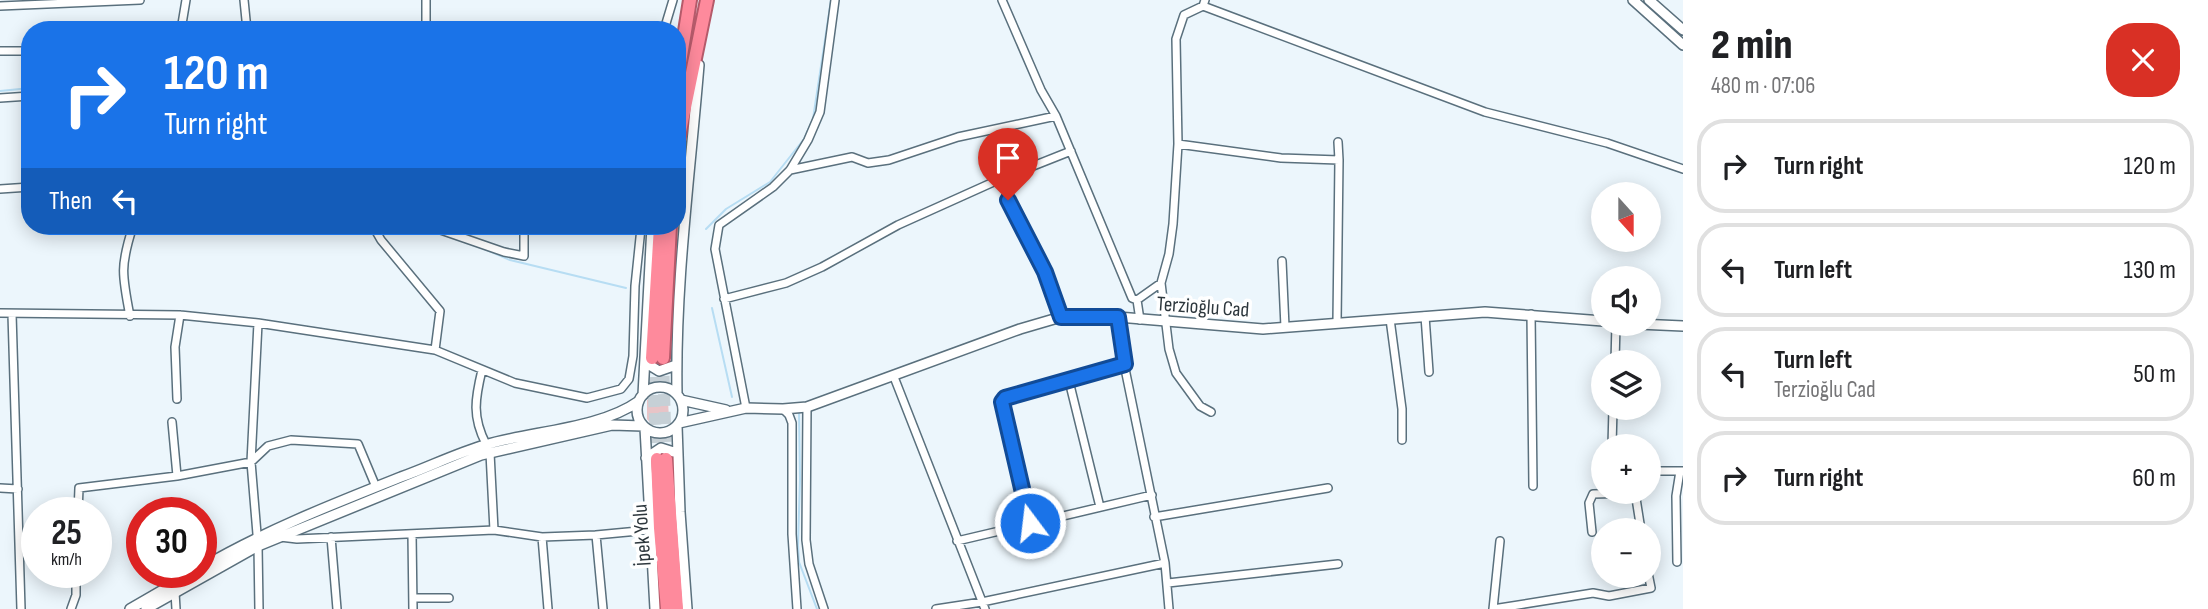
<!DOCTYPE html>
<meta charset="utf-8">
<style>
:root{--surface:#fff;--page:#f6f6f6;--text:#202124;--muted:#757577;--line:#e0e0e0}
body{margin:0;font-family:"Sofia Sans Condensed",sans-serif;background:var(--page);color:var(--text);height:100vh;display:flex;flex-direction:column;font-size:26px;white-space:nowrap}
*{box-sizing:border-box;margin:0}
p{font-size:23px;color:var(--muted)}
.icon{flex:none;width:38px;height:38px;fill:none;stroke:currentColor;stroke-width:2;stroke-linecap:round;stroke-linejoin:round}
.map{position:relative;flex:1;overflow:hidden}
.drawer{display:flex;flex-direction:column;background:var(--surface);width:525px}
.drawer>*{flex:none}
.guide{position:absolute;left:21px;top:21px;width:665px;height:214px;border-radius:28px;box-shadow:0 4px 18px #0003;background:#1a73e8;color:#fff;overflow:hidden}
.needle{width:46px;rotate:159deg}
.tools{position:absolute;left:1591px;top:182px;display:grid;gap:14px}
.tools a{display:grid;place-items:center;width:70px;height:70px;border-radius:50%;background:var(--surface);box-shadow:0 4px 18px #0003;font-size:35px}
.speed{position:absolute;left:21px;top:497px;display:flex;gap:14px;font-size:35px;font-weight:700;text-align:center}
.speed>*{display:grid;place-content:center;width:91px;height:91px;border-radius:50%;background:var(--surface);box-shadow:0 4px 18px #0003;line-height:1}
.speed small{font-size:18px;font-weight:400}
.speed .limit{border:10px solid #d22;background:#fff;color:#111}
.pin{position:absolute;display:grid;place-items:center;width:60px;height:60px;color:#fff;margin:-72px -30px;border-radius:50% 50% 50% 0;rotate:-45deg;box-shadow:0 0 7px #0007}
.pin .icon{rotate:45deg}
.me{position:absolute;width:77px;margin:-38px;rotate:345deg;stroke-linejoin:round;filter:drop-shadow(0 0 5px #0008)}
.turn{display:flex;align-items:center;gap:24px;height:147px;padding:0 28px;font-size:32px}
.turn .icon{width:91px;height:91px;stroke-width:2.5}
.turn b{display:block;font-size:49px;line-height:60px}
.then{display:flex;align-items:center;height:66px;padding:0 28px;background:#0003;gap:14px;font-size:26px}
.round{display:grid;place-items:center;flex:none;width:74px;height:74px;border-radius:28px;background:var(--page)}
.headline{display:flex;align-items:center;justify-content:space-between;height:119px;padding:0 28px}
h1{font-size:42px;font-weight:800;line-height:52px}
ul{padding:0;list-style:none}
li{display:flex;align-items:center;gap:21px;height:94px;margin:0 14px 10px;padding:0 14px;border:4px solid var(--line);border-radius:28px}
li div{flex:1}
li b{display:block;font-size:26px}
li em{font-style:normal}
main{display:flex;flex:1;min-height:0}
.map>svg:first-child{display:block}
.green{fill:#e8c4c7}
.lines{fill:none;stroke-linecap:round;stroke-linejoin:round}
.stream{stroke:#b7ddf3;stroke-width:2}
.trunk-tunnel{stroke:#c6d0d6;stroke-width:12;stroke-dasharray:12 6;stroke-linecap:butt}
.minor-casing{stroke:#5a707d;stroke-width:10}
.tertiary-casing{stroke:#5a707d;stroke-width:12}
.trunk-casing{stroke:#b55a6a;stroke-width:16}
.minor{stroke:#fff;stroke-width:7}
.tertiary{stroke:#fff;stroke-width:9}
.trunk{stroke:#fe8a9c;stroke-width:12}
.route-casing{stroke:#114b97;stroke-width:18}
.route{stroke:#1a73e8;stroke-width:12}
.labels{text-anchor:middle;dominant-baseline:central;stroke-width:7;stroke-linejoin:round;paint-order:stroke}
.street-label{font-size:21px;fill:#2d373d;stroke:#fff}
</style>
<main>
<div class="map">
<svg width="1683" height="609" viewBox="0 0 1683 609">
<rect width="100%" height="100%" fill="#ecf6fc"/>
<path class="green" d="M655 395 668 400 669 420 661 424H651L647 419V400Z"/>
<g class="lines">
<path class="stream" d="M0 91 30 88
M412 226 434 231
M706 229 726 209 770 182 804 139 813 119 831 0
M482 248 510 260 626 288
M712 308 732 397
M799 410 800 480 798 545 799 562 817 609"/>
<path class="trunk-tunnel" d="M663 358 666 459
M652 359 657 459"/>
<defs>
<path id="minor" d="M244 0 247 30
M1002 0 1041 90 1056 116 1132 298 1137 300
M1205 0 1203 6 1184 15 1176 39 1178 144 1173 224 1169 254 1161 283 1169 349 1176 373 1200 406 1211 412
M0 6 140 0
M1203 6 1485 112 1607 143 1683 169
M181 30 186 0
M426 30V0
M664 30 673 0
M0 51H30
M0 98 30 96
M1338 142 1339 160
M1178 144 1281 158 1339 160 1337 322
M790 170 852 157 868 163 889 160 958 137 1056 116
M0 189 30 187
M1008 200 1045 272 1061 317
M373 226 381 240 440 311 435 350
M429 226 504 252 524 256V226
M1282 261 1285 327
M724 299 786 283 822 267 898 225 998 180 1071 151
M0 313 180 315 258 323 435 350 515 383 587 398 621 389 629 379 633 356 635 286 641 228 652 229
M12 314 21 609
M1531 314 1533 486
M130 316C122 275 120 266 133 226
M1425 316 1429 372
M1118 317 1123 359 1165 563 1169 609
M1390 319 1402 409V440
M1140 320 1137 300 1161 283
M258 323 251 462 258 546 259 609
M1615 362 1616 324
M482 370C475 399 472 417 486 444
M894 377 985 609
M1069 381 1100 507
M177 399 175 347 180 315
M807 407 806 540 809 564 824 609
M746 408 715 249 719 225 773 187 790 170 808 140 820 112 835 0
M783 409 789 415 792 423V534L797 609
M172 422 177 476
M1612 446 1613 408
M490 453 494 530
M1648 471H1682
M0 488 18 489
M1635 492 1641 530
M78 513 79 488 177 476 251 462 268 446 291 440 358 444 376 487
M1154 517 1328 488
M1030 523 1002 403 1005 398 1125 364
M1592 532 1589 503 1593 494 1635 493
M412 534 413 609
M596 535 603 609
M280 537 297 539 494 530 542 537 596 535 649 530
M331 537 337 609
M542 537 548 609
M957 541 1152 495
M1677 562 1676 496 1680 471
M1168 583 1338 564
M175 592 176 609
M414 598H449
M71 609 76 595V572
M936 609 982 602 1165 563
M1493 609 1593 593 1609 596 1651 588 1648 573
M1493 609 1500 541"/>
<path id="tertiary" d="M1633 0 1683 45
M1649 0 1683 30
M1638 324 1683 326
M646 363 659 371 676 365
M637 410a23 23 0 1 1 46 0a23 23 0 1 1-46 0Z
M677 394C675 284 690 175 699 65
M643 395 652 226
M681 400 726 410
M679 423 746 408 783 409 807 407 1020 329 1061 317H1118L1263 329 1485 312 1603 321
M677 426 680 512 687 609
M645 428 655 609
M646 458 661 448 677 453
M201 568C264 531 333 504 401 477 429 467 457 453 485 445 532 431 600 429 639 401
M130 609 194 572
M146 609 258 546 481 455 612 425 643 426"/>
<path id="trunk" d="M677 81 690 0
M677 146 707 0
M652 358 660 226
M663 358 670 226
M657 459 660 528 667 609
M666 459 677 609"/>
</defs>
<use href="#minor" class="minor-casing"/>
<use href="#tertiary" class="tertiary-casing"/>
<use href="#trunk" class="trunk-casing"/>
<use href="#minor" class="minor"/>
<use href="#tertiary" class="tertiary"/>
<use href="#trunk" class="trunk"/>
</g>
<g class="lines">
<defs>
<path id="route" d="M1008 200 1045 272 1061 317H1118L1125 364 1005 398 1002 402 1030 523"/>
</defs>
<use href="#route" class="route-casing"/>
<use href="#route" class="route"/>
</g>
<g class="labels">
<g class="street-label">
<text transform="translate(1203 307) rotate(4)">Terzioğlu Cad</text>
<text transform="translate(642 535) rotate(-94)">İpek Yolu</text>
</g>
</g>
</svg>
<div class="tools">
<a><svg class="needle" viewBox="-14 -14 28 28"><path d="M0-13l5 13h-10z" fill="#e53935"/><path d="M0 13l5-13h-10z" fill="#757577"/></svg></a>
<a><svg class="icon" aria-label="sound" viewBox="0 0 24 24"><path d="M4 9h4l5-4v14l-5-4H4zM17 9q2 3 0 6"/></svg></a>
<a><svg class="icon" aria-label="layers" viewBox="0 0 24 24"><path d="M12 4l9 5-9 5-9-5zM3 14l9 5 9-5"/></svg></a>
<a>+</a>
<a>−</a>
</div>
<div class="speed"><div>25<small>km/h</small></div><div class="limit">30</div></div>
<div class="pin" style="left:1008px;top:200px;background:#d93025"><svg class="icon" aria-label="arrive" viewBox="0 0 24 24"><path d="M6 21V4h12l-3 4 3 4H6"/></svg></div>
<svg class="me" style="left:1030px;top:523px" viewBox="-20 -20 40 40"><circle r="17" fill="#1a73e8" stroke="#fff" stroke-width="3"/><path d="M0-11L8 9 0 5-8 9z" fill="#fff"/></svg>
<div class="guide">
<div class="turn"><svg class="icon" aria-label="right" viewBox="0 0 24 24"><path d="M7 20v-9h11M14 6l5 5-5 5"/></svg><div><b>120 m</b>Turn right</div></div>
<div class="then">Then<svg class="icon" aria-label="left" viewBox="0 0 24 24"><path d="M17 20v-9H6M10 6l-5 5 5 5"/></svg></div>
</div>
</div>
<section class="drawer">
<div class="headline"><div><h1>2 min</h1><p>480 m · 07:06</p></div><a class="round" style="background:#d93025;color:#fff"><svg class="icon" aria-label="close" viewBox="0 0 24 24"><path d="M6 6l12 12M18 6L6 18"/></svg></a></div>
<ul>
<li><svg class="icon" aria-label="right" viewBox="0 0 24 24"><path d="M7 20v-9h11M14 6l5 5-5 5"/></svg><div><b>Turn right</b></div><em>120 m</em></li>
<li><svg class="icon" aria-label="left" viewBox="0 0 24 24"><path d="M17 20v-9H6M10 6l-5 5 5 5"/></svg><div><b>Turn left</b></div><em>130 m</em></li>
<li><svg class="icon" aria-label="left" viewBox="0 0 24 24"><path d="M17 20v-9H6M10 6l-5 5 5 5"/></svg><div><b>Turn left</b><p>Terzioğlu Cad</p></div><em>50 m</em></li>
<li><svg class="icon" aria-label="right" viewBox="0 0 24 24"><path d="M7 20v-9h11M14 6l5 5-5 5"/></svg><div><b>Turn right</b></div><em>60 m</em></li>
</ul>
</section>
</main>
